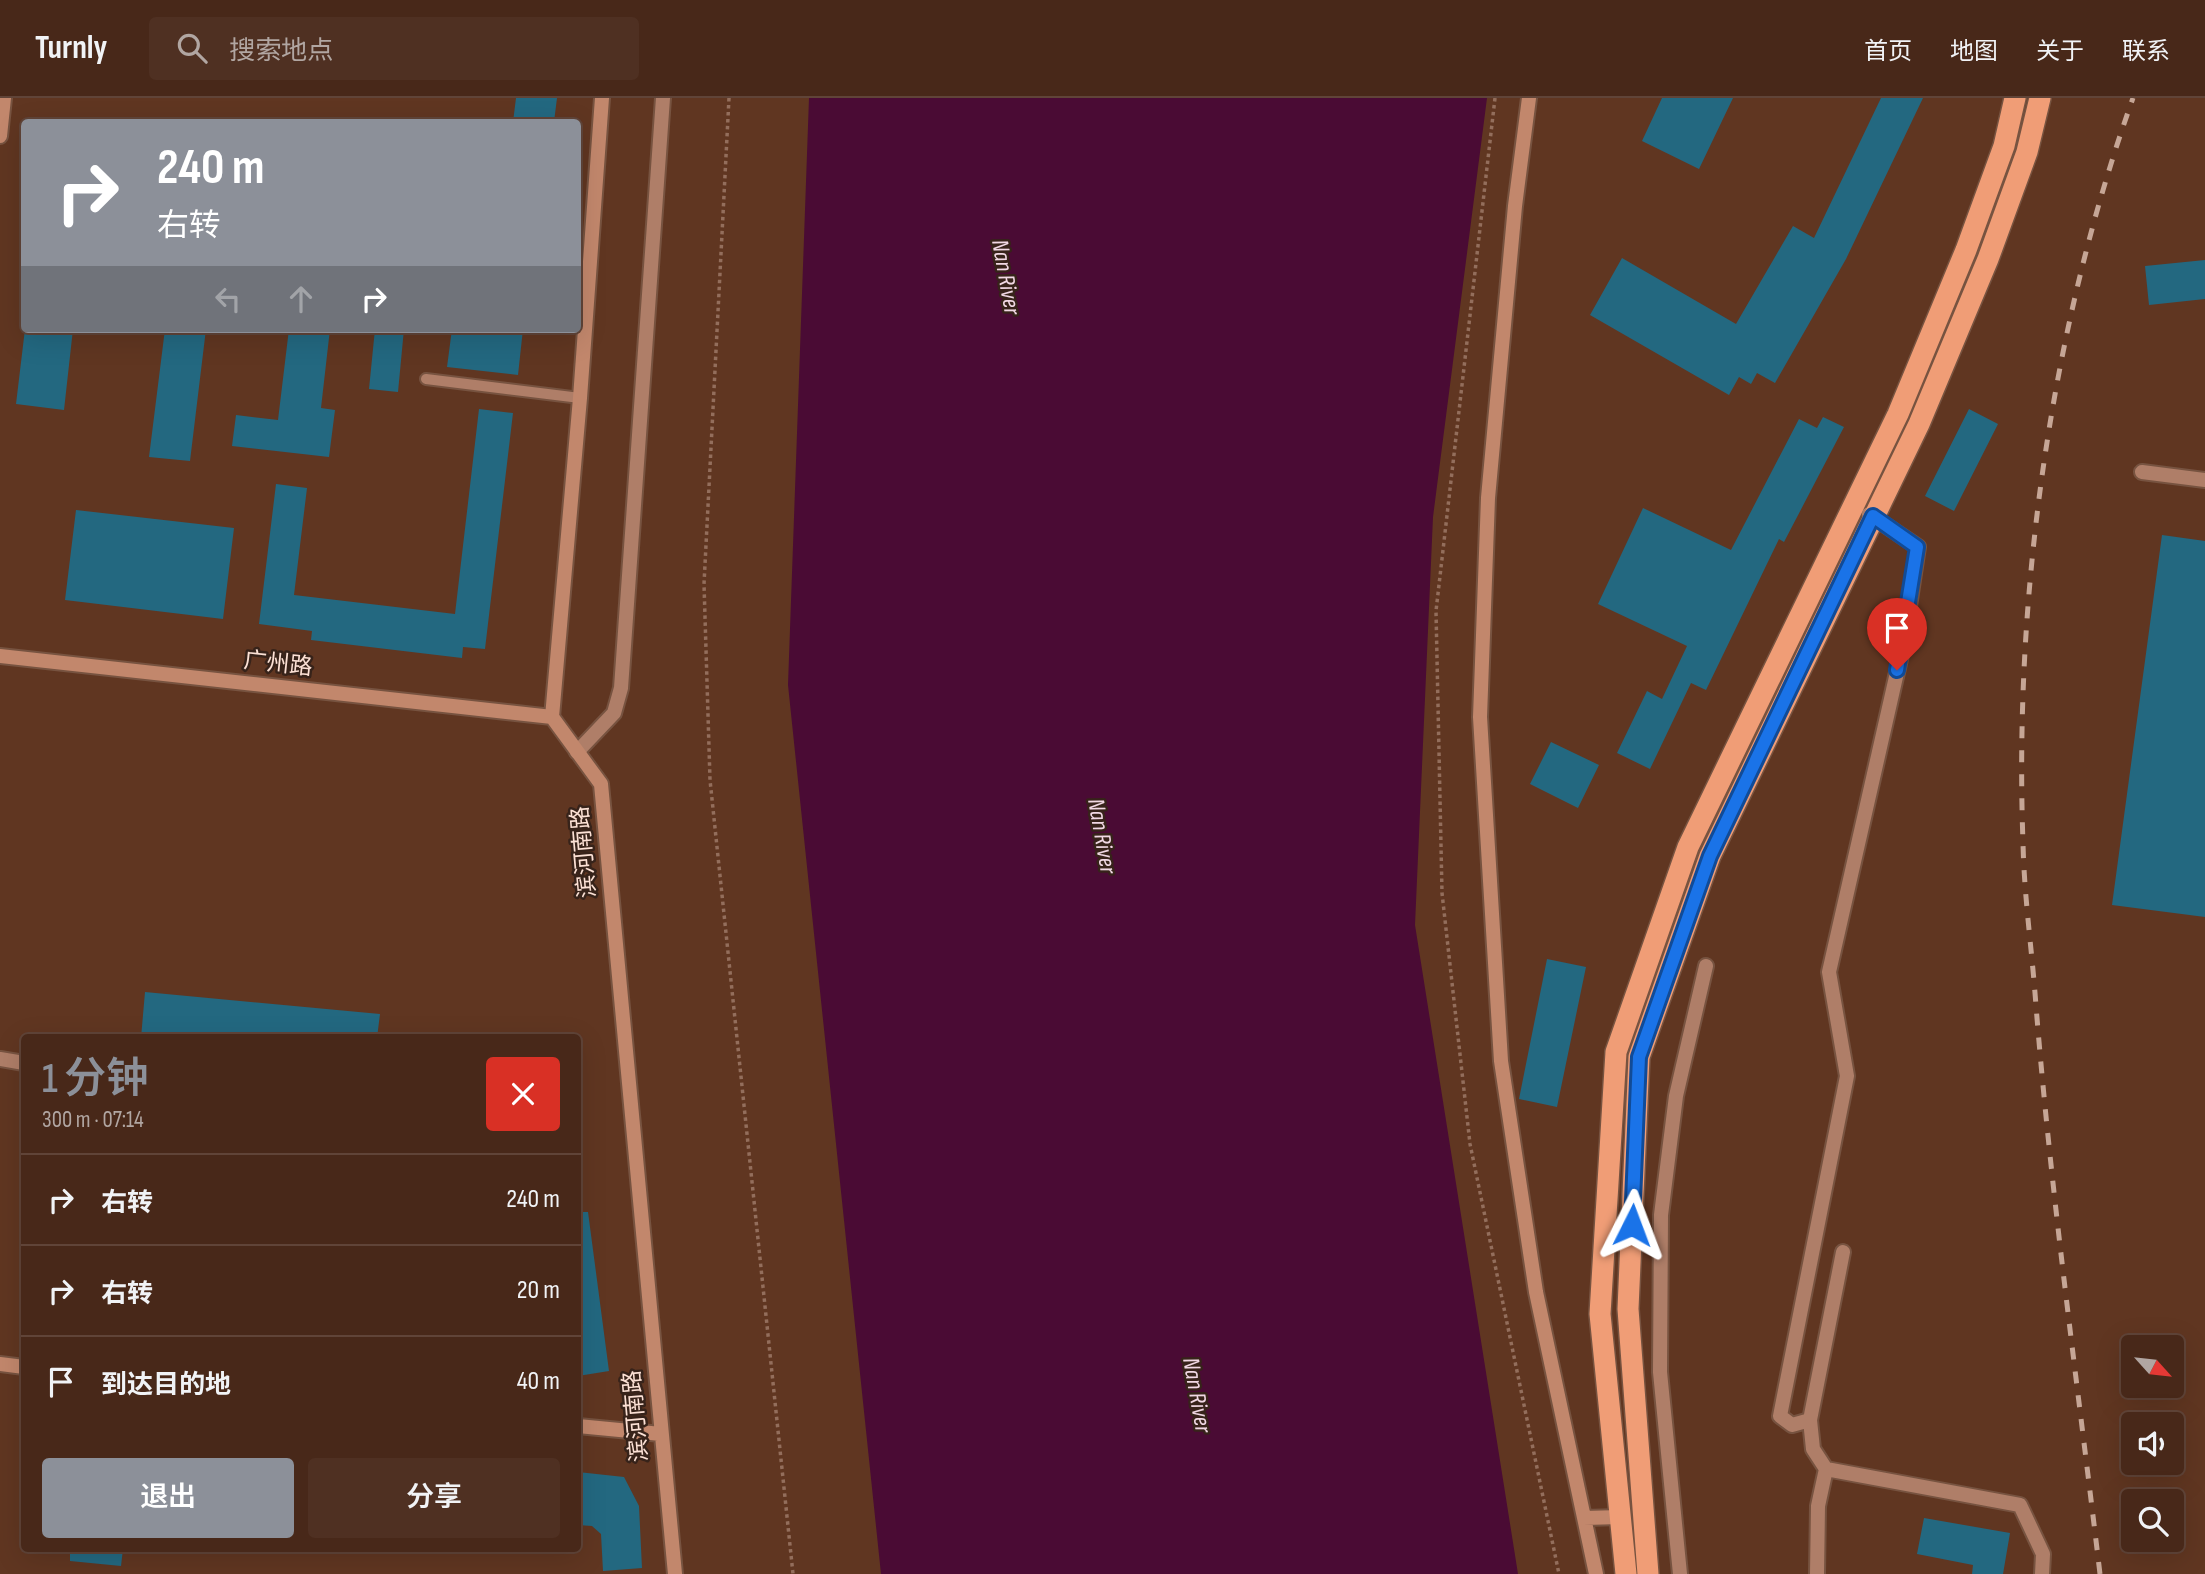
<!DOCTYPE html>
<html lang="zh">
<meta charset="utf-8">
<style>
:root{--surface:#482819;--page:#4f3022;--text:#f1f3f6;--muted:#b1a6a2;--line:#604438;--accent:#8c9099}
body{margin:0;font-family:"Sofia Sans Condensed","Noto Sans SC",sans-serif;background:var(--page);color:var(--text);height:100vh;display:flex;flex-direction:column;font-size:26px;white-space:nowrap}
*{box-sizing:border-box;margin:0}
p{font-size:23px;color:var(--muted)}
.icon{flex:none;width:38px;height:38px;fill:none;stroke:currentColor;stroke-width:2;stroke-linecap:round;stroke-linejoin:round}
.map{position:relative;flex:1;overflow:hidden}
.details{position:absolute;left:21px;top:936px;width:560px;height:518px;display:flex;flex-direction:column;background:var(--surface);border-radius:7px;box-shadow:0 7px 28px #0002,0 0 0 2px var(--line)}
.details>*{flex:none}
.hud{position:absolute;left:21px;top:21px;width:560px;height:214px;border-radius:7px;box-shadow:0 7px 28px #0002,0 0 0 2px var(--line);background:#8c9099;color:#fff;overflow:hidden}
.needle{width:46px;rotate:117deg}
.tools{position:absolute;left:2121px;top:1237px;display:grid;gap:14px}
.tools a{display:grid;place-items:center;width:63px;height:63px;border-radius:7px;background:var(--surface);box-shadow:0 7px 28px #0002,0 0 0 2px var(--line);font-size:35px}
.pin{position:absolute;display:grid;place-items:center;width:60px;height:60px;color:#fff;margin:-72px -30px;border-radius:50% 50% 50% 0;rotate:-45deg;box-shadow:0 0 7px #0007}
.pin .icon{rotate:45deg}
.me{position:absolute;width:77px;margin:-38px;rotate:3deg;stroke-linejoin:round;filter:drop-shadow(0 0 5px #0008)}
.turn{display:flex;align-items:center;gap:24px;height:147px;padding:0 21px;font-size:32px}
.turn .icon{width:91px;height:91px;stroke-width:2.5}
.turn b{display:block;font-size:49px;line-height:60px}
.lanes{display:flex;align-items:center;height:66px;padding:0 21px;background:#0003;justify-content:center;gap:35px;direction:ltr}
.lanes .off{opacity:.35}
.round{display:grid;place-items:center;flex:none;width:74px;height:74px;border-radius:7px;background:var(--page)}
.summary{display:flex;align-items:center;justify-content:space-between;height:119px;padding:0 21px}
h1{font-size:42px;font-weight:600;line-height:52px;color:var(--accent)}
.action{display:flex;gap:14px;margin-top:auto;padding:14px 21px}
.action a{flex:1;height:80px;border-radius:7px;background:var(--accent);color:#fff;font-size:28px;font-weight:600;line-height:80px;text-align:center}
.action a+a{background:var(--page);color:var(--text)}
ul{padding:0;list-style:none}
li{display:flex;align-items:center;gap:21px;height:91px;padding:0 21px;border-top:2px solid var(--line)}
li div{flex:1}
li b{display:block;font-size:26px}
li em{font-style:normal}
header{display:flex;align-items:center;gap:42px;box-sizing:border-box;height:98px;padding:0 35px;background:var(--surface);border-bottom:2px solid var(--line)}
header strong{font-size:33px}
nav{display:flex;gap:38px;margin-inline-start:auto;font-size:24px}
.search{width:490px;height:63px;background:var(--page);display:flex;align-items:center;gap:18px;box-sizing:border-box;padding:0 24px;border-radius:7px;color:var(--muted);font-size:26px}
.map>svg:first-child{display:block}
.water{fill:#4a0b34}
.building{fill:#236880}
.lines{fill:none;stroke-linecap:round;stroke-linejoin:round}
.lane-casing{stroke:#775340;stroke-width:14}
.street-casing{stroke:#775340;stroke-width:18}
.secondary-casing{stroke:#775340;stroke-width:18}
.highway-casing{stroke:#775340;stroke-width:24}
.path{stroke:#936e5c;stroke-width:3.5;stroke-dasharray:3.5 3.5;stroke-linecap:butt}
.lane{stroke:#af7e68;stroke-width:10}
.street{stroke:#af7e68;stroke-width:14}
.secondary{stroke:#c2876c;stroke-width:14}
.highway{stroke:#f09d76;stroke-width:21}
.rail{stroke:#c6a696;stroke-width:5;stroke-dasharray:12 12;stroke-linecap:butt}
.route-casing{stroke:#114b97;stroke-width:18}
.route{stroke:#1a73e8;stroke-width:12}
.labels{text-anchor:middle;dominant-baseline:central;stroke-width:5;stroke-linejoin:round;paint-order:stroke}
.street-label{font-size:23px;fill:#fce1d5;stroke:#37231a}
.water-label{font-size:24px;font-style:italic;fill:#f1d8e4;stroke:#37231a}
</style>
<header>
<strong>Turnly</strong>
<div class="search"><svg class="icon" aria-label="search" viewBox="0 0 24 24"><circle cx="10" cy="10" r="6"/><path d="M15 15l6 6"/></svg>搜索地点</div>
<nav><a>首页</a><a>地图</a><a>关于</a><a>联系</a></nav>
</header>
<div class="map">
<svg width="2205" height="1476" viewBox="0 0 2205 1476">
<rect width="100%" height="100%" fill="#603621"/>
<path class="water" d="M809 0H1487L1433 419 1415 827 1518 1476H881L788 587Z"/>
<path class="building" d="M516 0H557L554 24H513Z
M1662 0H1733L1699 71 1642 43Z
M1881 0H1923L1846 161 1775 285 1757 275 1751 286 1739 279 1729 297 1590 217 1622 160 1736 226 1793 128 1814 140Z
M2205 162V201L2149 207 2145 168Z
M25 231H73L64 312 16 306Z
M165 231H206L190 363 149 359Z
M289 231H330L321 310 335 312 329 359 232 348 236 317 278 322Z
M375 231H404L398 294 369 291Z
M452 231H523L518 277 447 269Z
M479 311 513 315 485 551 463 549 462 560 311 542 312 533 259 526 276 386 307 390 294 497 455 516Z
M1969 311 1998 326 1954 413 1925 398Z
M1823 319 1844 329 1784 444 1779 441 1706 592 1691 585 1650 671 1617 655 1647 593 1662 601 1687 548 1598 506 1643 410 1731 452 1799 321 1817 330Z
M76 412 234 430 223 521 65 502Z
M2162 437 2205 443V819L2112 807Z
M1551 644 1599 667 1578 710 1530 686Z
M1547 861 1586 869 1557 1009 1519 1001Z
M145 894 380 916 377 940H141Z
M578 1114H588L609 1273 578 1278Z
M578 1374 624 1379 639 1408 642 1470 603 1473 601 1436 592 1428 578 1427Z
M1924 1420 2010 1435 2003 1476H1972L1973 1467 1917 1456Z
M70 1451H123L121 1468 70 1463Z"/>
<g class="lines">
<defs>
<path id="lane" d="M426 281 580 300"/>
<path id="street" d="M2142 374 2205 382
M577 654 614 615 621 590 663 0
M0 961 24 965
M1810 1322 1792 1327 1780 1318 1847 978 1829 874 1903 548 1918 449 1869 416
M1826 1371 2020 1407 2043 1456 2042 1476
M1680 1476 1660 1274 1661 1117 1676 998 1706 868
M1817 1476 1818 1408 1826 1371 1813 1351 1810 1322 1843 1154"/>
<path id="secondary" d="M602 0 580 300 552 619 601 686 675 1476
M1529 0 1515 108 1488 400 1480 619 1501 963 1536 1194 1596 1476
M0 38 4 0
M0 558 552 619
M0 1266 24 1269
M578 1328 661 1336
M1584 1420 1621 1419"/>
<path id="highway" d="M1626 1476 1600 1216 1616 954 1688 749 1898 316 1966 152 2004 48 2015 0
M1648 1476 1628 1211 1639 959 1710 758 1919 326 1988 161 2027 54 2040 0"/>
</defs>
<use href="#lane" class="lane-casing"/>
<use href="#street" class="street-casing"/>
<use href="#secondary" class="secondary-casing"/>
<use href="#highway" class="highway-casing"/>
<path class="path" d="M729 0 704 486 710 682 793 1476
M1495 0 1436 513 1442 795 1470 1046 1559 1476"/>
<use href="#lane" class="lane"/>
<use href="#street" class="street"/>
<use href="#secondary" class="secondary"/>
<use href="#highway" class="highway"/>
<path class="rail" d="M2100 1476C2077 1282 2050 1089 2035 895 2031 845 2024 795 2023 745 2014 500 2050 232 2133 0"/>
</g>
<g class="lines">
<defs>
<path id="route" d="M1632 1127 1639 959 1710 758 1873 418 1917 449 1897 572"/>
</defs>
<use href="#route" class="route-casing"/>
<use href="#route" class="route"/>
</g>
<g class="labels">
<g class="street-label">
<text transform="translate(278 566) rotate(6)">广州路</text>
<text transform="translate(584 754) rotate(-95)">滨河南路</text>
<text transform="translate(636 1318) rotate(-95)">滨河南路</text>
</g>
<g class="water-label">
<text transform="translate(1006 179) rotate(80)">Nan River</text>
<text transform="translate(1102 738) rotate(80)">Nan River</text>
<text transform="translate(1197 1297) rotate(80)">Nan River</text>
</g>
</g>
</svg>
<div class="tools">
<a><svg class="needle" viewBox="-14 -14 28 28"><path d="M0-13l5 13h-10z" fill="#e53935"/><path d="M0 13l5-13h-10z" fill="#b1a6a2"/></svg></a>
<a><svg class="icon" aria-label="sound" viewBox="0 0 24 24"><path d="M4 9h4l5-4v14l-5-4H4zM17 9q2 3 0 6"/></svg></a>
<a><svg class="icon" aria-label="search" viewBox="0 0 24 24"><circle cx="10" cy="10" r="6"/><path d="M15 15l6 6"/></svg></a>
</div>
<div class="pin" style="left:1897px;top:572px;background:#d93025"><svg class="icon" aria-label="arrive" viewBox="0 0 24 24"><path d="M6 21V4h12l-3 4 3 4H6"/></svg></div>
<svg class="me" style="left:1632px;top:1127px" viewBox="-20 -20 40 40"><path d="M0-17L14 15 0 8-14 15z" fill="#1a73e8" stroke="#fff" stroke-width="4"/></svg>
<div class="hud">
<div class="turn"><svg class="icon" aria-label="right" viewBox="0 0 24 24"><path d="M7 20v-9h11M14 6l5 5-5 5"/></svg><div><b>240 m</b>右转</div></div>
<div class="lanes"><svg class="icon off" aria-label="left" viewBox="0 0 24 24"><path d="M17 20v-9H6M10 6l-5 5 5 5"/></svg><svg class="icon off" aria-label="ahead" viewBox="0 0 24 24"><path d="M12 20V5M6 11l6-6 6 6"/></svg><svg class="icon" aria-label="right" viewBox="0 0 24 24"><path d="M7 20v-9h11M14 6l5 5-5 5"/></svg></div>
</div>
<section class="details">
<div class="summary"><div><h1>1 分钟</h1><p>300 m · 07:14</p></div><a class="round" style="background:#d93025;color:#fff"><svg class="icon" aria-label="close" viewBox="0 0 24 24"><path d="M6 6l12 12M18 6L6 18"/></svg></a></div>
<ul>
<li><svg class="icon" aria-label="right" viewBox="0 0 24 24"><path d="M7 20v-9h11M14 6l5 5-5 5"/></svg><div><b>右转</b></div><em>240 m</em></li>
<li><svg class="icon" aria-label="right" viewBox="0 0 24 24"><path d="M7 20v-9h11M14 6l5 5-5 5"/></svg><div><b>右转</b></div><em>20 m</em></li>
<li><svg class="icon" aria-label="arrive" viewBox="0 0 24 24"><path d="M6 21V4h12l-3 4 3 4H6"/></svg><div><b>到达目的地</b></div><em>40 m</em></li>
</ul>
<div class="action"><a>退出</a><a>分享</a></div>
</section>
</div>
